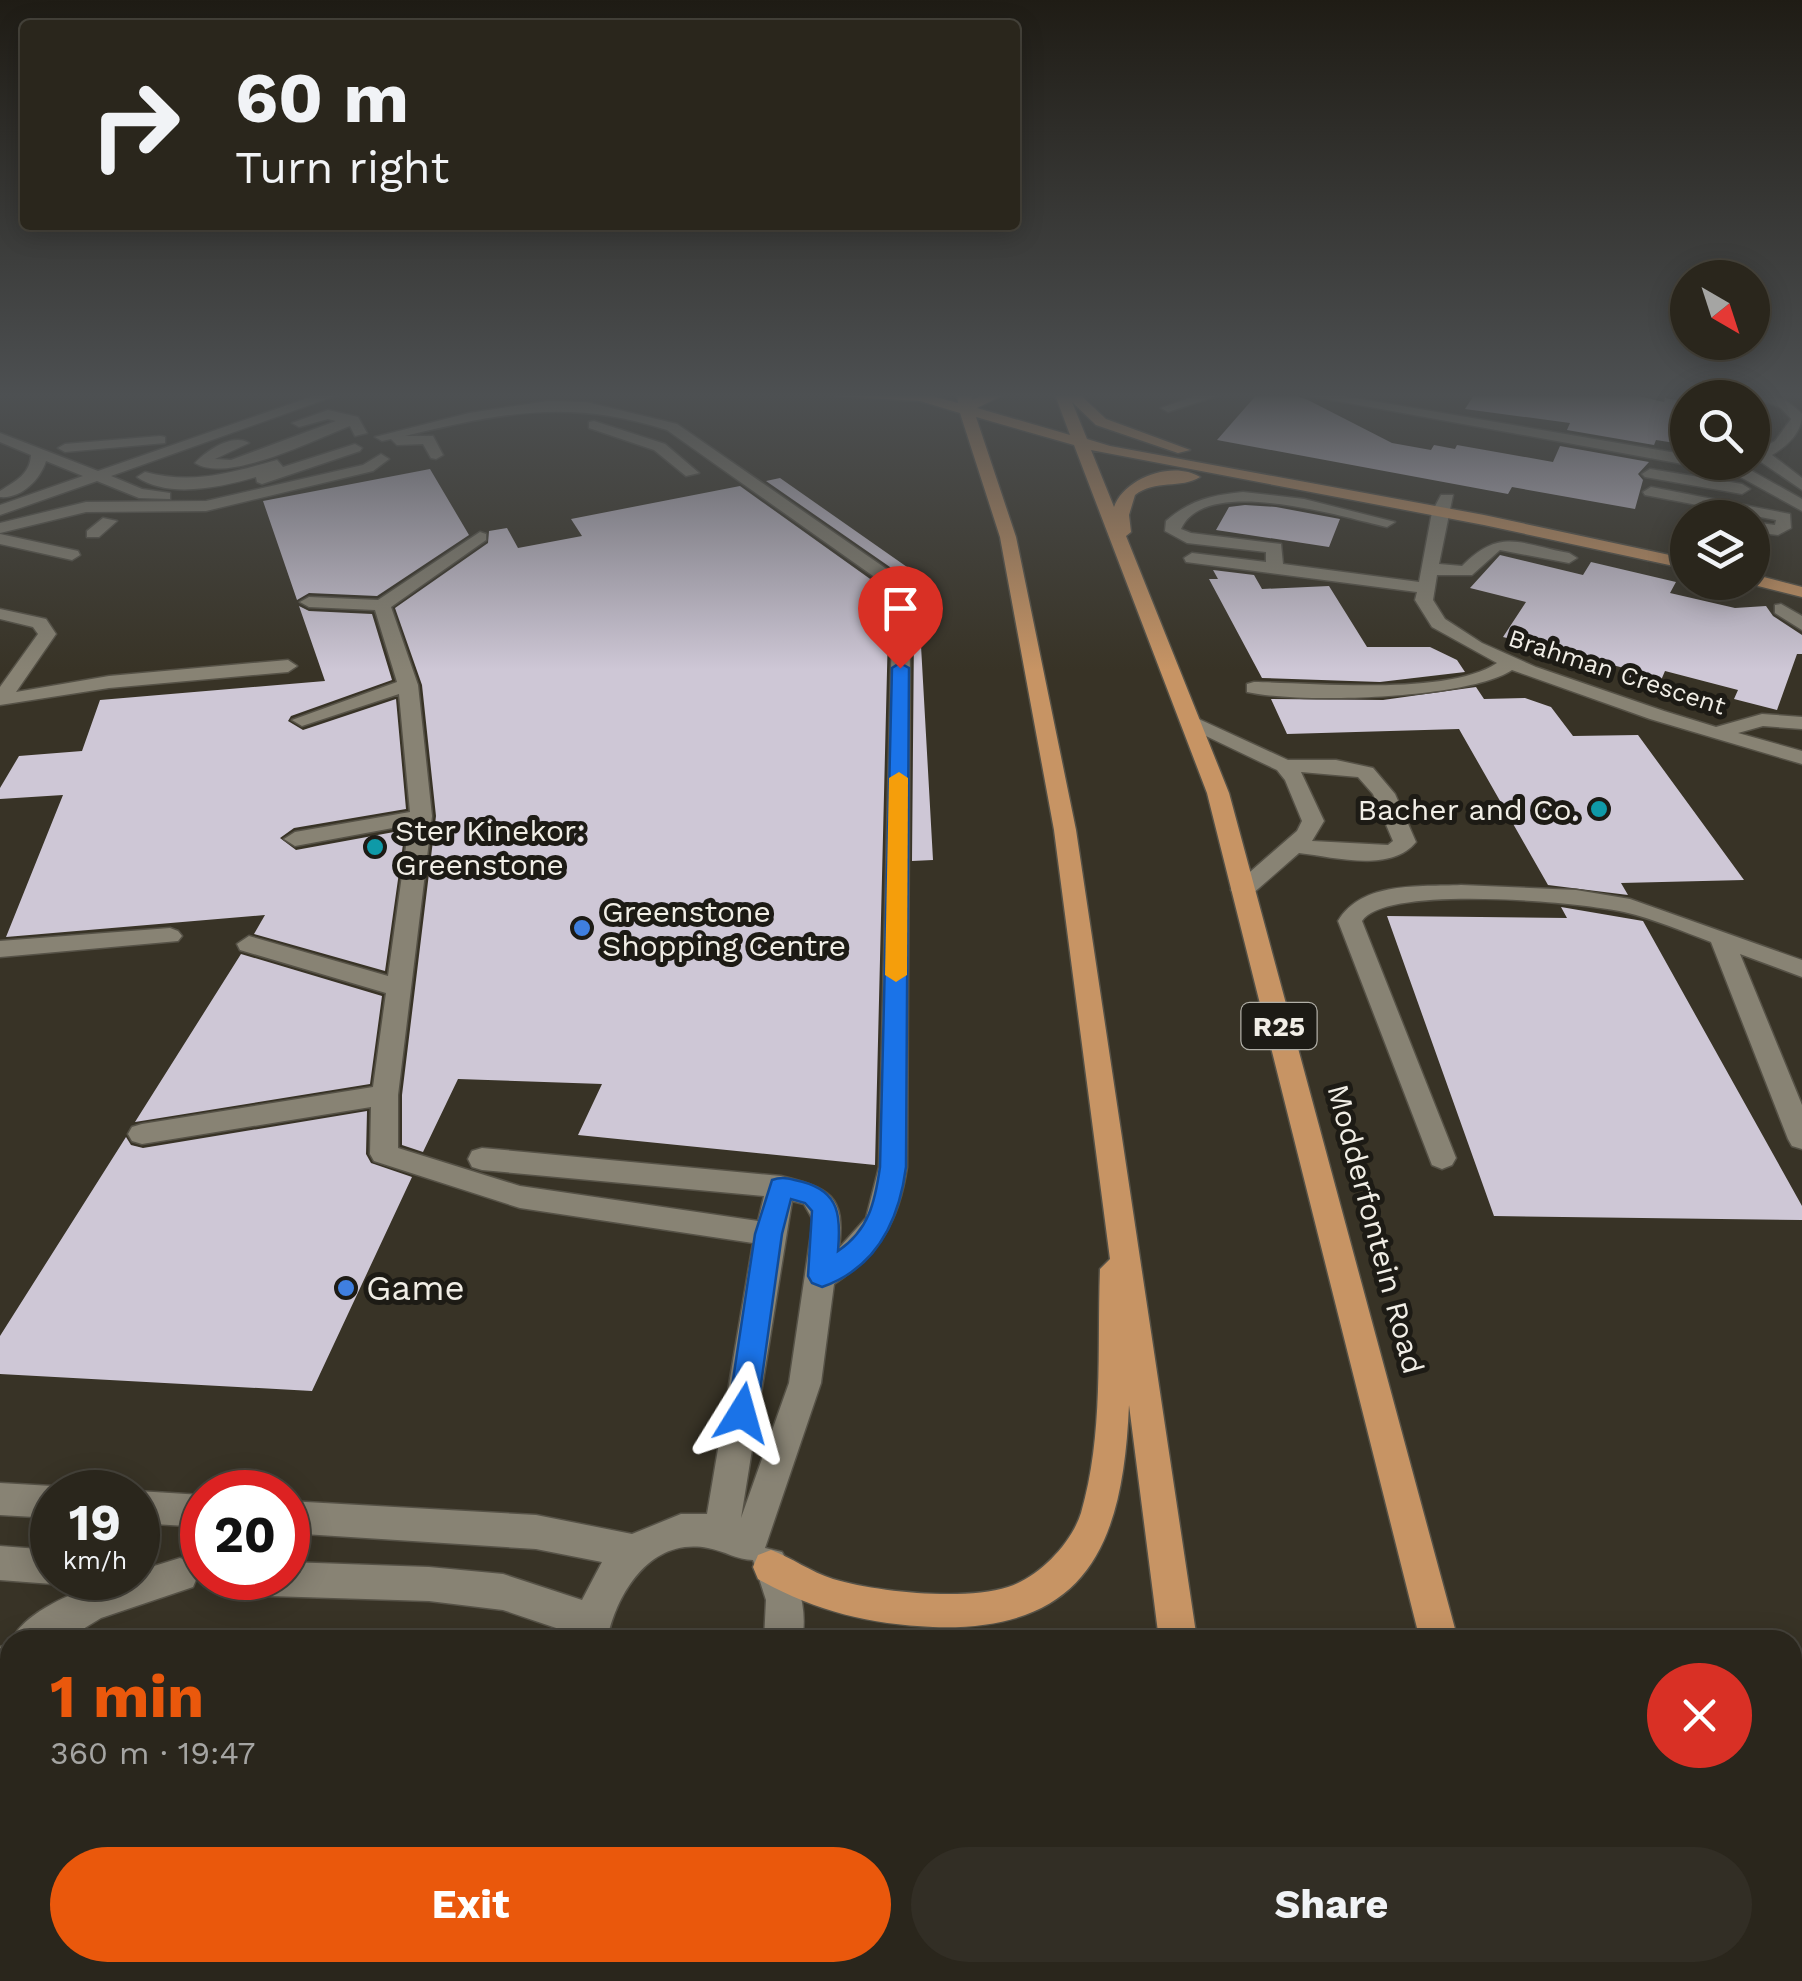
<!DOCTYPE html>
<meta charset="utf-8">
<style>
:root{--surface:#2a261c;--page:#322e25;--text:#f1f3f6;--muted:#a5a5a3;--line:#46433b;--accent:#ea580c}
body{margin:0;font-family:"Work Sans",sans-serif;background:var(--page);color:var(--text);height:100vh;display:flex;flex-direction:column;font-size:38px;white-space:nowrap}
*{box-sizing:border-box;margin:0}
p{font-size:32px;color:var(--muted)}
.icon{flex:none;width:55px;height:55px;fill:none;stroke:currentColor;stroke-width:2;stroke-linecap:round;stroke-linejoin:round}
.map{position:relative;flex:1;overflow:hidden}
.drawer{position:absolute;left:0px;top:1630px;width:1802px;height:352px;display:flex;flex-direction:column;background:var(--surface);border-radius:30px 30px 0 0;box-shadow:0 5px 25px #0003,0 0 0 2px var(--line)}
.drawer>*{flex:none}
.top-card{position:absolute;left:20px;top:20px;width:1000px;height:210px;border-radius:10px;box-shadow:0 5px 25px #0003,0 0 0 2px var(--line);background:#2a261c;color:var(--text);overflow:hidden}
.needle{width:65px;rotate:141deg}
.controls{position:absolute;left:1670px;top:260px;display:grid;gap:20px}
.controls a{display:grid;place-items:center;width:100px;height:100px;border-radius:50%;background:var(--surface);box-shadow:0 5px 25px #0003,0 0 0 2px var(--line);font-size:50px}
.speed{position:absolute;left:30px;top:1470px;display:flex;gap:20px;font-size:50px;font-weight:700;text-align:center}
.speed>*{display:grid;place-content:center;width:130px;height:130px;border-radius:50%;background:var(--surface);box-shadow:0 5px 25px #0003,0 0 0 2px var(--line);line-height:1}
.speed small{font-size:25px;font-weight:400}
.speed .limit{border:15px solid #d22;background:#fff;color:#111}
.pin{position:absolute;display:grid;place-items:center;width:85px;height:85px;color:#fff;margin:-102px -42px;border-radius:50% 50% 50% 0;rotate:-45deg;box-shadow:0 0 10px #0007}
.pin .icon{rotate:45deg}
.me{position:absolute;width:110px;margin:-55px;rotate:8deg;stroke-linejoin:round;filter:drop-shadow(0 0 8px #0008)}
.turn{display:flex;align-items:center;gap:35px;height:210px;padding:0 50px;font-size:45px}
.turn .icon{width:130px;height:130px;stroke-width:2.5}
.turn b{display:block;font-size:70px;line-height:85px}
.round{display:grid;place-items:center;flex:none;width:105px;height:105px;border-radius:52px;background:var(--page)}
.head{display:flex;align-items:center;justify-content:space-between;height:170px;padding:0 50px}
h1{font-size:60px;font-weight:700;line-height:75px;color:var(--accent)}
.button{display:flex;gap:20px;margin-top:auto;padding:20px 50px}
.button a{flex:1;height:115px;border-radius:60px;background:var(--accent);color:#fff;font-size:40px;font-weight:700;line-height:115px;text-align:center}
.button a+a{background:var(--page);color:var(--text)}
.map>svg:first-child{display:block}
.building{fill:#cec7d6}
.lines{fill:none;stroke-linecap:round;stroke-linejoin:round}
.minor-casing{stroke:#565247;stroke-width:3}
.major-casing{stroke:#565247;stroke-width:3}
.minor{fill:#888374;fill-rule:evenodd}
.major{fill:#c79464;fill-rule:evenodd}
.route{fill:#1a73e8;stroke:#114b97;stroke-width:2.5}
.slow{fill:#f59e0b}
.culture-dot{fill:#0f9aa8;stroke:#1d1b15;stroke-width:4}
.shop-dot{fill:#3f7fe0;stroke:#1d1b15;stroke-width:4}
.labels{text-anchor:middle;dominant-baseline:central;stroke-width:10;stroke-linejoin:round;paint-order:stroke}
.far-street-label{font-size:25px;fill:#f1eee6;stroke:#1d1b15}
.shield{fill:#1d1b15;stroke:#b1afa7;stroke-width:2.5}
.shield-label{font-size:28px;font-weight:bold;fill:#f1eee6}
.poi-label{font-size:30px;fill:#f1eee6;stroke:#1d1b15;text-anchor:start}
.street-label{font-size:30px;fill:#f1eee6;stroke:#1d1b15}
.near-poi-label{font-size:35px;fill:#f1eee6;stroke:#1d1b15;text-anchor:start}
</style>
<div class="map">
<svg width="1802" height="1981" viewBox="0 0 1802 1981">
<rect width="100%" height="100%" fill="#383326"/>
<path class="building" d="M1259 392H1284L1308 400 1392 443 1431 450 1434 445 1455 449 1457 445 1553 462 1560 446 1649 462 1638 474 1643 480 1635 509 1512 487 1508 494 1217 440Z
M1476 392H1621L1664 402 1665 398 1688 402V445L1656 440 1654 445 1567 430 1570 423 1465 409Z
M430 469 469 535 377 596 309 593 297 600 263 501Z
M780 478 917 574 933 860 912 861 914 630 907 590 890 567 766 481Z
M740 486 873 581 881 592 888 630 875 1165 578 1135 602 1084 458 1079 423 1152 402 1145V1095L436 816 422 685 395 608 488 543 489 531 507 528 518 548 582 536 571 519Z
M1245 505 1276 507 1340 519 1329 547 1216 530 1229 507Z
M1500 555 1583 575 1591 562 1676 582 1670 593 1735 608 1766 606 1773 616 1802 635V654H1797L1777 710 1734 699 1738 690 1665 671 1659 685 1624 676 1628 669 1503 637 1526 602 1470 588Z
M1213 570 1254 575 1262 589 1329 586 1367 647H1430L1457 660 1465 672 1380 682 1262 678 1209 579H1218Z
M299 606 309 611 372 614 392 680 291 716 288 721 303 730 396 699 406 809 294 828 280 838 296 850 405 830 385 971 254 934 265 915 6 937 63 795 0 799V788L19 756 82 751 100 700 325 681Z
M1476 687 1484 699 1525 698 1551 707 1573 736 1638 735 1744 880 1621 883 1628 895 1548 885 1459 729 1287 734 1271 699 1383 700Z
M1561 907 1643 921 1802 1206V1220L1494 1216 1387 916 1567 918Z
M241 954 382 996 370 1084 135 1122Z
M367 1111 366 1154 371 1163 412 1177 312 1391 0 1374V1336L126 1137 131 1145 143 1148Z"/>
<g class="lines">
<defs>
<path id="minor" d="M325 392H346L111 476 142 489 170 493V499L139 498 97 481 0 515V505L83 476 46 461C40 480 21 499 0 497V491C16 481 30 474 31 455L0 442V433L98 471Z
M1206 392H1229L1168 412 1161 408Z
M1288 392H1320L1688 455V462H1694L1688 465Z
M1679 392H1700L1710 398H1688Z
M1741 392C1765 392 1785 396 1802 414 1802 433 1787 446 1772 455L1802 478V490L1761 462 1752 466 1746 462H1752V454L1775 441 1791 419 1781 408Z
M548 401 586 402 677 424 888 570 903 591 910 630 907 1167C899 1221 880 1253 834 1284L821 1383 765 1548 782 1552C798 1579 808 1608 802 1640H764L766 1600 753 1560C737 1560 725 1551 708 1548 651 1537 617 1592 607 1640H569L571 1633 503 1610 429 1601 238 1595 225 1590 220 1578H288V1562L429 1567 503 1574 582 1600 602 1562 536 1549 288 1533V1501L536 1515 632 1534 681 1514H707L753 1243 520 1208 374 1161 370 1154 371 1107 142 1144 132 1141 128 1134 132 1127 142 1124 373 1087 386 993 240 950 237 944 249 936 388 976 409 825 295 846 284 839 295 832 410 812 399 694 302 726 292 720 397 682 375 610 309 607 300 602 309 597 378 600 480 532 486 534V540L391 607 418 685 432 816 398 1095V1148L520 1186 758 1221 764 1196 482 1170 472 1167 468 1159 472 1151 482 1148 781 1176C829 1188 846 1195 839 1248L866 1218 879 1167 892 630 885 591 876 578 667 430C568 398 503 413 405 436H433L443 455 436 459 431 458 423 444 397 445 391 439 382 441 375 437 469 413ZM792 1201 804 1204 813 1220 789 1383 741 1518Z
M328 410 358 417 367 433 355 436 350 426C315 439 228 484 195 463 207 450 233 433 249 443L215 459 231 460 336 421 328 419 299 427 292 423Z
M594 421 665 444 699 473 686 476 654 450 589 428V422Z
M160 436 165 437V443L65 452 58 448 65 444Z
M355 444 362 448 360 451 262 484 257 482 256 477C221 487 169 499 137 477L145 472C193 485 230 473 277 460L283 467Z
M381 454 389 459 373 471 206 511 86 512 0 533V523L86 502 206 501 363 465Z
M1723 462H1736L1802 499V511L1724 468Z
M1650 469 1742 484 1750 489 1742 494 1645 477 1642 474Z
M1651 487 1790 514 1791 528 1778 535 1752 532V522L1775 525 1776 520 1645 495 1643 492Z
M1243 492 1304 499 1395 522 1387 527C1342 517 1205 474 1181 529L1191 533 1281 544 1283 564 1419 582 1432 512 1441 495H1453L1439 564 1462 566C1501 527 1519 544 1569 553L1577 558 1569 563 1500 550 1472 575H1437L1433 600 1445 619 1482 643 1536 667 1664 711 1716 727 1762 714 1802 717V729L1763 726 1738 733 1802 751V764L1650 719 1512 670C1469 699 1299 704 1247 692V684L1254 682C1315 683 1448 696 1497 663L1432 627 1415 600 1417 592 1186 562 1184 558 1192 553 1266 562V552L1187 543 1165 531 1166 521C1190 500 1212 495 1243 492Z
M103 518 117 521 99 537H87V531Z
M0 534 78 551 80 555 72 560 0 544Z
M1781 604 1802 616V630L1775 613V605Z
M0 609 46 619 56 634 16 692 109 676 288 660 297 666 288 672 109 688 0 705V687L38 634 33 627 0 619Z
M1190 715 1288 760H1336L1373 768 1395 794 1416 842C1391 873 1334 857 1299 853L1251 895H1235L1231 890 1235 885 1297 831 1302 821 1285 780 1277 770 1183 725V717ZM1301 772 1358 777 1373 794 1393 841 1388 845 1312 841 1324 821Z
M1461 885 1576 890 1630 899 1802 960V977L1740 954 1802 1105V1149L1792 1146 1788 1139 1711 942C1682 931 1654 919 1624 912 1581 902 1385 884 1362 921L1456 1158 1452 1165 1442 1169 1432 1165 1338 921C1362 881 1419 887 1461 885Z
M170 928 178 931 182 936 178 941 0 957V941Z
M0 1483 52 1486 65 1492H52V1518L0 1515Z
M138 1491 202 1495V1527L138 1523V1492H134Z
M0 1546 52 1550V1578L65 1579 52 1584 0 1580Z
M180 1558 193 1563 198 1575 193 1587 101 1618 65 1640H12C26 1607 102 1578 138 1578V1571Z
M10 1643V1692L0 1696V1647Z
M0 1927H10V1971H0Z
M176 1972H240L244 1981H180Z
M335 1972H383L379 1981H331Z
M811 1972H855V1981H811Z"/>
<path id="major" d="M829 392 921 393 958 403 957 392H971L972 400 990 392H1009L977 408 1070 435 1054 392H1077L1106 419 1190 450 1178 453 1096 425 1072 402 1087 439 1110 446 1484 515 1688 559V569L1484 525 1091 450 1114 507C1124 478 1173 460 1200 477 1181 489 1155 479 1135 495L1129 515 1131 532 1126 536 1229 793 1458 1640H1420L1207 793 1074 445 976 417 1016 537 1076 830 1197 1640H1159L1129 1405C1123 1542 1089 1632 933 1627 868 1624 815 1611 758 1579L753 1567 758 1555 771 1550C792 1558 811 1572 833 1579 877 1592 964 1601 1008 1587 1039 1577 1071 1544 1081 1513 1104 1435 1097 1349 1100 1269L1110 1259 1054 830 1000 537 960 413 920 401 836 396Z
M1752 574 1802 587V597L1746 583 1752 582Z
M1110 1972H1154L1155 1981H1111Z
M1200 1972H1244L1245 1981H1201Z
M1502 1972H1546L1548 1981H1504Z"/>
</defs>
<use href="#minor" class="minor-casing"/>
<use href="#major" class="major-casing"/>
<use href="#minor" class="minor"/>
<use href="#major" class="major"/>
</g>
<linearGradient id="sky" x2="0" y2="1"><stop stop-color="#1f1c15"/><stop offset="0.59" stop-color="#4d5052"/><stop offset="1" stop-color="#4d5052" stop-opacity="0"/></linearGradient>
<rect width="1802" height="670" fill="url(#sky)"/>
<path class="route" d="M900 663 909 668 906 1167C899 1221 877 1268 822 1287L812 1283 808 1276 812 1211 805 1203 791 1199 782 1234 757 1413 753 1422 742 1426 732 1422 728 1413 755 1234 772 1180C783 1176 791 1179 803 1182 840 1192 841 1217 838 1251 869 1230 875 1202 880 1167L892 668Z"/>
<path class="slow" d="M899 772 908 778 907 975 896 982 885 975 889 778Z"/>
<g class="culture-dot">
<circle cx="1599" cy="809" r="10"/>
<circle cx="375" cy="847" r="10"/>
</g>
<g class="shop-dot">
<circle cx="582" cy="928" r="10"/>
<circle cx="346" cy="1288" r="10"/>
</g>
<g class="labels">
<g class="far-street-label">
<text transform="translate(1617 672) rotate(18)">Brahman Crescent</text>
</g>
<rect class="shield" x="1241.5" y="1003" width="75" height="46" rx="8"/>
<g class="shield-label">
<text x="1279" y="1026">R25</text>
</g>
<g class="poi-label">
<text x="1579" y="809" text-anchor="end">Bacher and Co.</text>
<text x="395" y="830">Ster Kinekor:<tspan x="395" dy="34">Greenstone</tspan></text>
<text x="602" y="911">Greenstone<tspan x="602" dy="34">Shopping Centre</tspan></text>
</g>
<g class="street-label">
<text transform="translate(1376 1229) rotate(75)">Modderfontein Road</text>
</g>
<g class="near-poi-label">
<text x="366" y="1288">Game</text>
</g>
</g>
</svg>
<div class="controls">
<a><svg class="needle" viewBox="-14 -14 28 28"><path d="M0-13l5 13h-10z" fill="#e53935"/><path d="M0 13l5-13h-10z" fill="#a5a5a3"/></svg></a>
<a><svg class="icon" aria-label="search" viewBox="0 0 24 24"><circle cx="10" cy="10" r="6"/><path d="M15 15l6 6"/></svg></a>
<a><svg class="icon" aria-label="layers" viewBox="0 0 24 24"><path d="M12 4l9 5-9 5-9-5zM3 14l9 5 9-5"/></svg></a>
</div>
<div class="speed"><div>19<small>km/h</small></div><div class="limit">20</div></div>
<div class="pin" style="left:900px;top:668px;background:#d93025"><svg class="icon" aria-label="arrive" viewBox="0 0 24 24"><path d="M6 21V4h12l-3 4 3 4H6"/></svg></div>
<svg class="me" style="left:742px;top:1413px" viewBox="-20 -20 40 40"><path d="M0-17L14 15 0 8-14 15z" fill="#1a73e8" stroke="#fff" stroke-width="4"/></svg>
<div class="top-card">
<div class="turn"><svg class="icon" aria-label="right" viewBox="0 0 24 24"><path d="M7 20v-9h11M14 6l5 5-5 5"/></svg><div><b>60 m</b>Turn right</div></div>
</div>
<section class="drawer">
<div class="head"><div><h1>1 min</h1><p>360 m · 19:47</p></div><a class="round" style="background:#d93025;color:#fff"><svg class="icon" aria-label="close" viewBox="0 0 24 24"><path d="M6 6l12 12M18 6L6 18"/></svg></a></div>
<div class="button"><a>Exit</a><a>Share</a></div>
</section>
</div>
